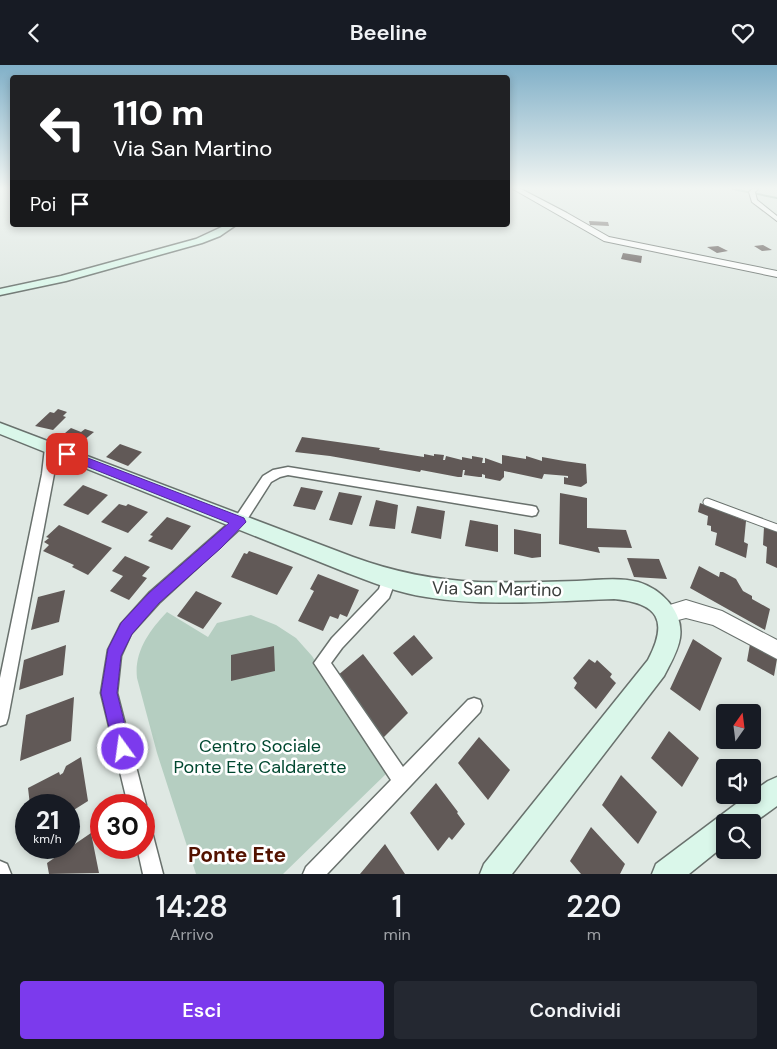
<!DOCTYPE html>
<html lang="it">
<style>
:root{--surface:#171b24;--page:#242831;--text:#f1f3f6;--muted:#9ea1a6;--accent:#7c3aed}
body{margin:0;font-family:"DM Sans",sans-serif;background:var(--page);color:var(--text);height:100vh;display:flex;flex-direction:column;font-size:19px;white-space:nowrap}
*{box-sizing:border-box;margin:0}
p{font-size:16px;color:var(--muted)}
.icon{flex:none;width:28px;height:28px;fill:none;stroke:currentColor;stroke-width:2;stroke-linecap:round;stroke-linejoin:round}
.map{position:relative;height:809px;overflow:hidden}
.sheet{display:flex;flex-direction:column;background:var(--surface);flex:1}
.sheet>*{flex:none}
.hud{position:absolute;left:10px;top:10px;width:500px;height:152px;border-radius:5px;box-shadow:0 2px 8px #0003;background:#202124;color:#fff;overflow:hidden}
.needle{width:32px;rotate:14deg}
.buttons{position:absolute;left:716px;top:639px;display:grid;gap:10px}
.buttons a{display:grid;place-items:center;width:45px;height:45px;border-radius:5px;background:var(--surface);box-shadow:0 2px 8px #0003;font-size:25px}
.speed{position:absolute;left:15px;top:729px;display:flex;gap:10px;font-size:25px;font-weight:700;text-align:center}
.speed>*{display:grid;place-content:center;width:65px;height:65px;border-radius:50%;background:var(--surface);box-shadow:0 2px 8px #0003;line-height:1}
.speed small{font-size:12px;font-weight:400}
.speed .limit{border:8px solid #d22;background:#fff;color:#111}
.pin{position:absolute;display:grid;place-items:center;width:42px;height:42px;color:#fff;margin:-21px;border-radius:10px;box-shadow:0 2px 8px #0006}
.me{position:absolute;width:55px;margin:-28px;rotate:346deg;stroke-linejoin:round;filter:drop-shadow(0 0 4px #0008)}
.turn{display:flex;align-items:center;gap:18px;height:105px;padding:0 20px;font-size:22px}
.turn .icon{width:65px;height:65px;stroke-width:2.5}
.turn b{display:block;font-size:35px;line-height:42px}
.then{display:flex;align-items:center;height:48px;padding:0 20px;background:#0003;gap:10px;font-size:19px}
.eta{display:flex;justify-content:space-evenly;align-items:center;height:85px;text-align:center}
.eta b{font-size:30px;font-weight:600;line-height:35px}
.cta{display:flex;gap:10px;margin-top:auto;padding:10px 20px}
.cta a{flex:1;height:58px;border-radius:5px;background:var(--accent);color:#fff;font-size:20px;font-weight:600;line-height:58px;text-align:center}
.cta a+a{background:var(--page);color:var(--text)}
header{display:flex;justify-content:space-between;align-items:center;height:65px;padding:0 20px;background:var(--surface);font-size:22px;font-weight:600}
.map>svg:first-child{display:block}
.green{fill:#b5cec1}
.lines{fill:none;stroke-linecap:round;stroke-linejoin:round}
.stream{stroke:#86a997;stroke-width:2}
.building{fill:#615957}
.service-casing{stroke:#69716d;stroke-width:9}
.minor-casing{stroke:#69716d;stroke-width:3}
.tertiary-casing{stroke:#69716d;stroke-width:2}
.secondary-casing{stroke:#69716d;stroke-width:3}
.service{stroke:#fff;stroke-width:7}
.minor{fill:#fff;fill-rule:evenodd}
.tertiary{fill:#fff;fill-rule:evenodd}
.secondary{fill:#daf7ea;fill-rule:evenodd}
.route{fill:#7c3aed;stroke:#51269a}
.labels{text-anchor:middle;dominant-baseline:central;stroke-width:5;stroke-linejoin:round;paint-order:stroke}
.near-street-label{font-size:18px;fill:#3a3d3b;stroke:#fff}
.near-park-label{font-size:18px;fill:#014830;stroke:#fff}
.near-quarter-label{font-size:21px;font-weight:bold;fill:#531200;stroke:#fff}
</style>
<header><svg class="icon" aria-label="back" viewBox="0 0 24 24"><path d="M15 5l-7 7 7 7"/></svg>Beeline<svg class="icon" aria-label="heart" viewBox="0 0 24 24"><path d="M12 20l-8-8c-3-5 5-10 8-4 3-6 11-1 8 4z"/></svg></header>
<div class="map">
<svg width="777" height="809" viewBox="0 0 777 809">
<rect width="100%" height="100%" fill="#dfe8e3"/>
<path class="green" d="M167 547 208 572 217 558 251 550 276 560 296 573 312 591 387 708 283 809H196L157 688 137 613C134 587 149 566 167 547Z"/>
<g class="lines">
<path class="stream" d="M733 124 777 133"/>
</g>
<path class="building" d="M589 156 608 157 609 161 590 160Z
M763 180 772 185 762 186 754 181Z
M718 181 728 186 717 188 707 182Z
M623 188 642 191 641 198 621 194Z
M58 344 67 347 63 351 66 352 53 365 35 361 50 347 54 348Z
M71 363 81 367 85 364 94 367 78 380 59 373Z
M302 372 380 383 379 385 424 392V389L434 391V389L444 390 443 395H445L446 391 462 395V392L472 394V391L483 393 482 398H485V393L502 399V390L526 394V391L542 396V392L564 396 586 399 587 418 581 422 564 419V412L568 413V411L544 409 542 414 504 406V412L500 416 485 413V410L482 409V412H479L464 410 465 405H463L462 412H458L421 405 420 407 330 391 295 387Z
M120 379 142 387 128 401 106 392Z
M83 420 108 430 88 450 63 440Z
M301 422 323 426 315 445 293 441Z
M339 427 362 431 352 460 329 455Z
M560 428 587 433V463L626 465 632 483 598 482 600 488 559 479Z
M376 435 398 440 395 464 369 461Z
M700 438 746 456 744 477 748 479 746 493 715 480 717 468 711 466V461L707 460 708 451 698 447Z
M119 439 126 441 128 439 148 447 128 468 101 457Z
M417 441 445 446 441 474 411 468Z
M167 452 191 461 172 485 148 476 153 471 150 470Z
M470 455 498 460V487L465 481Z
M59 460 112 483 88 510 72 502 74 500 43 486 49 480 44 477 49 473 46 472Z
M764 462 777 467V503L766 498 767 482 763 480Z
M514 464 541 469V492L532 493 514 489Z
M249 486 293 502 277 530 231 512 244 488 247 489Z
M125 491 150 502 142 511 147 513 129 535 110 526 123 511 112 506Z
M627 493 659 494 667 514 634 512Z
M699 501 719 512 720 507H723L736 514 743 526 752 531V534L770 544 765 565 690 523Z
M318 509 359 525 347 552 340 549 338 554 330 551 323 566 298 556 314 526 310 524Z
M65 525 59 557 31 565 38 532Z
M196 526 222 538 203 564 177 551Z
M414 570 433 593 412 611 393 588Z
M693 574 722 593 700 646 670 624Z
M750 579 777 594 774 611 747 596Z
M66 580 63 610 19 625 24 595Z
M274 581 275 606 231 616V590Z
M363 589 408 648 382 674 337 611Z
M589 594 595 598 597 595 612 609 610 612 616 618 596 644 574 623 577 618 573 613Z
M74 632 71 676 20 696 26 650Z
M669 666 699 693 682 722 651 693Z
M479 672 510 705 488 735 458 698Z
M81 692 88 736 69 748V740H30L28 723 59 707 60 710 63 708 66 701Z
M621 710 657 747 638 779 602 740Z
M436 718 458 747 457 748 465 759 452 775 449 772 438 786 410 748Z
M591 762 625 799 620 809H581L570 796Z
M91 768 99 808 49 809 47 798Z
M385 779 405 809H360Z"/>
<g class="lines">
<defs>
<path id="service" d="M707 437 777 463"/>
<path id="minor" d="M50 379 55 383 54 409 8 653 6 659 0 661V613L42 409 45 383Z
M288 402 532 441 536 442 538 446 536 450 532 451 288 410 280 412 271 417 243 461 159 538 131 569 121 591 117 628 146 740 144 746V740H128L101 628 108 585 121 559 149 528 235 453 263 411 273 405Z
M389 508 394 509 396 514 389 533 342 583 331 598 403 702 468 635 474 633 480 635 482 641 480 647 327 809H303L306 802 391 715 314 598 332 573 379 524 384 509Z
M144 761 151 763 163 809H143L137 782H144Z
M0 796 7 799 11 809H0Z"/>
<path id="tertiary" d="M513 124H521L567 148 609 172 777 206V212L604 176Z
M752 124H758L755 127 757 135 777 151V156L752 137 749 127Z
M686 535 722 546 777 575V594L713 560 686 553 666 558 660 555 657 549 660 543Z"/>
<path id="secondary" d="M226 160H236L220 171 202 178 66 216 0 230V224L61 211 196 174Z
M0 358 353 492C394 507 434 515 478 517 511 518 544 517 577 516 597 515 619 512 638 517 661 524 684 546 680 573 678 586 670 599 664 611L512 809H480L484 799 648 595C669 555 658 538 614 534 552 536 487 542 426 532 398 528 371 517 345 507L0 369Z
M777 712V741L752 759V758H725V780L689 809H652L656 799 748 730H752V727L768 716Z"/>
</defs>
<use href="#service" class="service-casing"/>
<use href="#minor" class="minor-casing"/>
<use href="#tertiary" class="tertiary-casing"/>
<use href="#secondary" class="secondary-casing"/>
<use href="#service" class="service"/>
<use href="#minor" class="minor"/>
<use href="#tertiary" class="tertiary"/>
<use href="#secondary" class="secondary"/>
</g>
<linearGradient id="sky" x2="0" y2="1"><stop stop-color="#81b0c8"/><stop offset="0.52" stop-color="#f1f5f2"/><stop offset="1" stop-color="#f1f5f2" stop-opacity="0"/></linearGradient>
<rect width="777" height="237" fill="url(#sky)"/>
<path class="route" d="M67 385 244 453 246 457 221 483 159 538 132 569 121 591 117 628 131 684 129 690 123 692 117 690 114 684 101 628 108 584 121 558 149 528 229 458 63 392 62 389Z"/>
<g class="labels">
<g class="near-street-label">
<text transform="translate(497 524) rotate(1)">Via San Martino</text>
</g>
<g class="near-park-label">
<text x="260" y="681">Centro Sociale<tspan x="260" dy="21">Ponte Ete Caldarette</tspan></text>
</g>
<g class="near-quarter-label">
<text x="237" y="790">Ponte Ete</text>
</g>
</g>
</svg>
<div class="buttons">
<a><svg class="needle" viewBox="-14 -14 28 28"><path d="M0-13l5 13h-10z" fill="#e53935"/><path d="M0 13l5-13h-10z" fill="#9ea1a6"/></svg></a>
<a><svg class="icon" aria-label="sound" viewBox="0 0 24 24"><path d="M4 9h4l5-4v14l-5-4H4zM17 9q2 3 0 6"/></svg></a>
<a><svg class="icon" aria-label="search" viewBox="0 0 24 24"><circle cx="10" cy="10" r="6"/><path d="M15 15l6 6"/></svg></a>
</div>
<div class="speed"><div>21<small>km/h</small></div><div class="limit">30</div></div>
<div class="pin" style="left:67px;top:389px;background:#d93025"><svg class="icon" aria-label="arrive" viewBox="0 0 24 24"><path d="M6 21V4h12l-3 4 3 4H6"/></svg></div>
<svg class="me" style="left:123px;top:684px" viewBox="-20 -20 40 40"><circle r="17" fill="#7c3aed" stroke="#fff" stroke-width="3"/><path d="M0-11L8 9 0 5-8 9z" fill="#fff"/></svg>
<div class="hud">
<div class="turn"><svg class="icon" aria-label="left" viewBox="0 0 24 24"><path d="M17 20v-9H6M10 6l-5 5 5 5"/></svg><div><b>110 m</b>Via San Martino</div></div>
<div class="then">Poi<svg class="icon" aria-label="arrive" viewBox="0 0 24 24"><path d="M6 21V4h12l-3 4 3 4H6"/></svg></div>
</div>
</div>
<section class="sheet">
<div class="eta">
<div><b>14:28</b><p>Arrivo</p></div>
<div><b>1</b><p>min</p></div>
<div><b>220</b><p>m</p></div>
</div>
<div class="cta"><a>Esci</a><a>Condividi</a></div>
</section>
